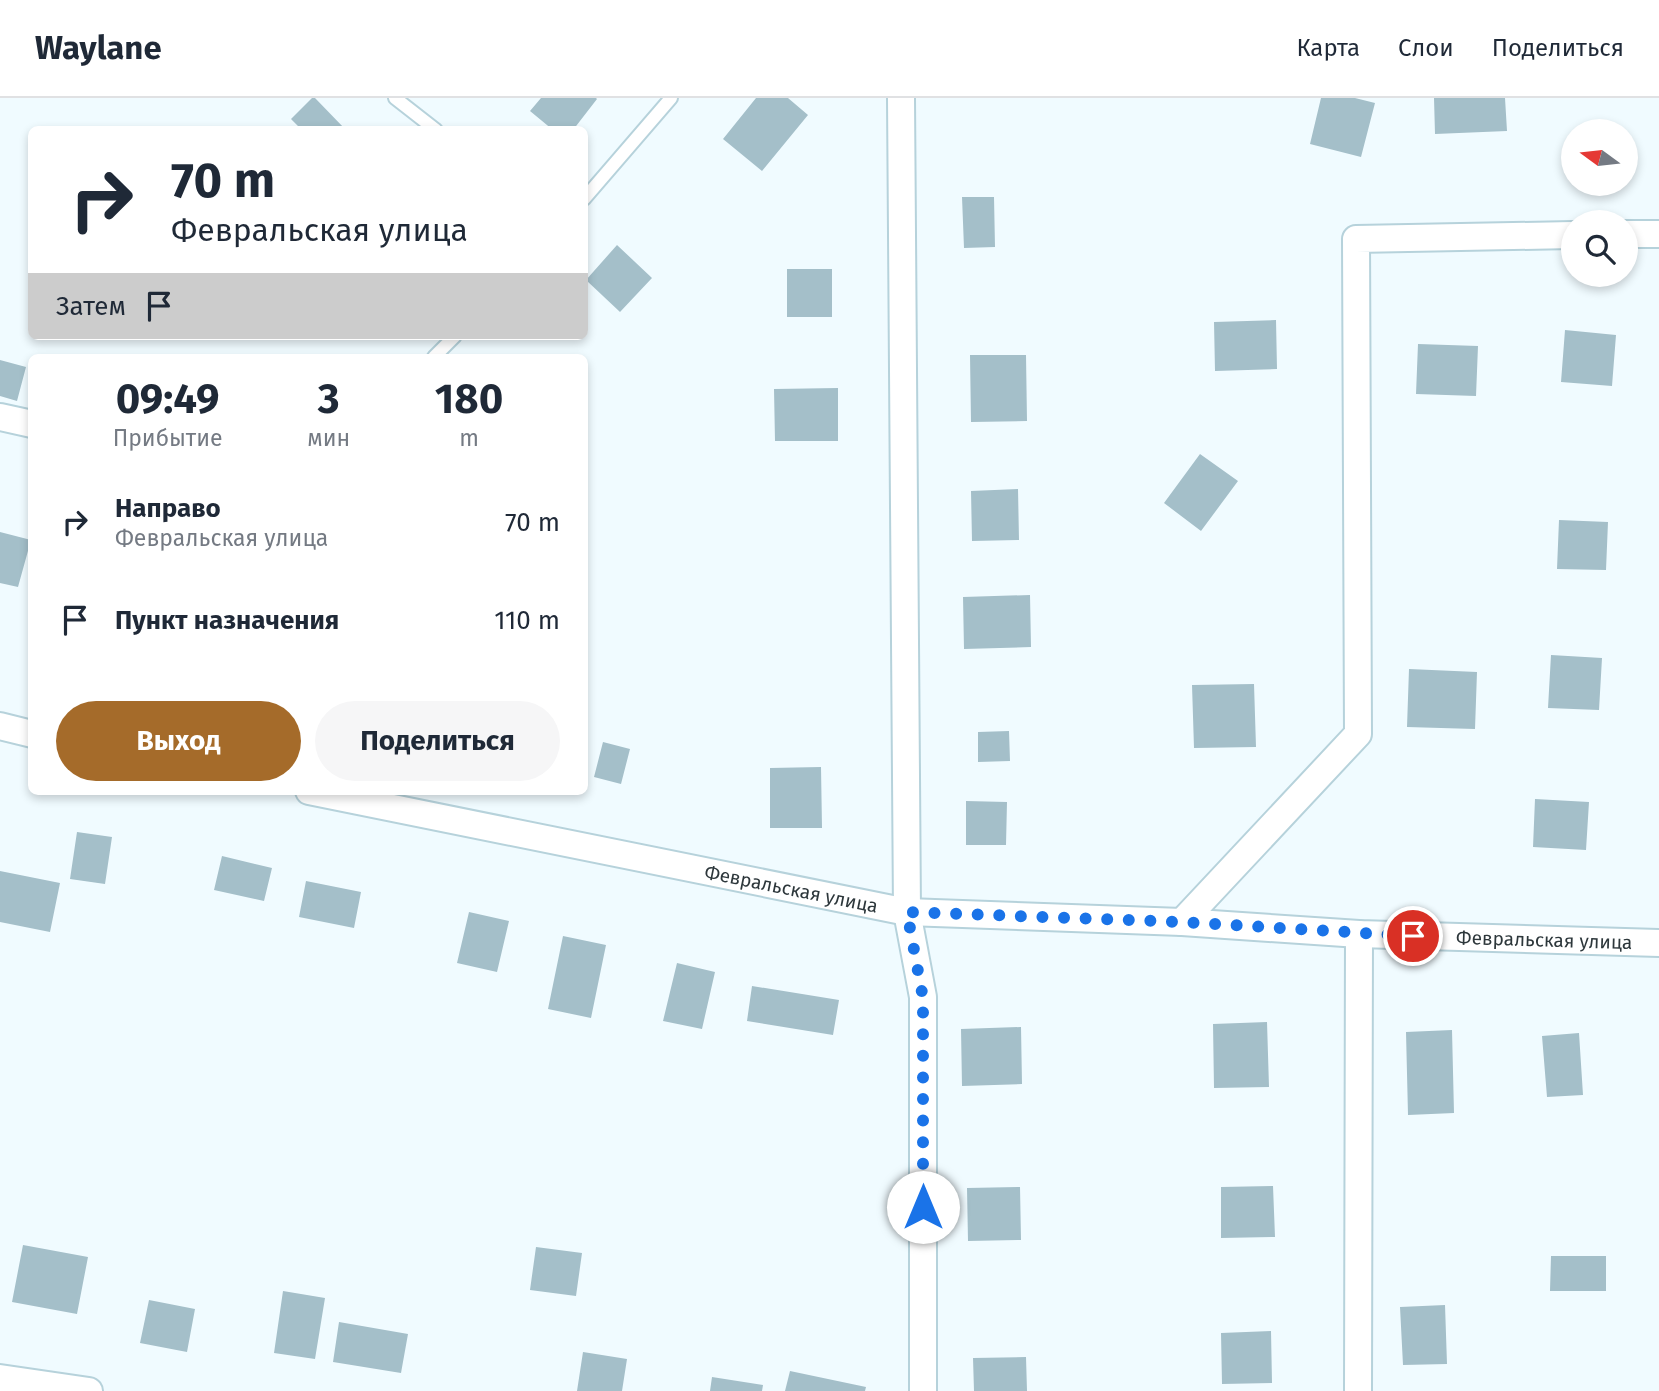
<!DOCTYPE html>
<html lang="ru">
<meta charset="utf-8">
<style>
:root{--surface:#fff;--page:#f6f6f7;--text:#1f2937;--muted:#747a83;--line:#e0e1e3;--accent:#a56b2a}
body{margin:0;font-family:"Fira Sans",sans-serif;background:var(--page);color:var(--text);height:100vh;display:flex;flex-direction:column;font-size:26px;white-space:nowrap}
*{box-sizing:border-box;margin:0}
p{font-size:23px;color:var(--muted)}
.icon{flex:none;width:38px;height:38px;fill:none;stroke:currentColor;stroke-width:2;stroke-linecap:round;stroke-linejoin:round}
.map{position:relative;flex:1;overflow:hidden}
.side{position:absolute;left:28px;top:256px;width:560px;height:441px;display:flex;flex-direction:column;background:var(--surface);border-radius:10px;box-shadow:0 4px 10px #0003}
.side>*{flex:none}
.hud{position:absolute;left:28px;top:28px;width:560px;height:214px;border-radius:10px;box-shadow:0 4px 10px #0003;background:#fff;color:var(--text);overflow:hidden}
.needle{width:46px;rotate:285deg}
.tools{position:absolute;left:1561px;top:21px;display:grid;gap:14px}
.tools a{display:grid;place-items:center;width:77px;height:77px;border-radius:50%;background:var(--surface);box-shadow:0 4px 10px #0003;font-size:35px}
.pin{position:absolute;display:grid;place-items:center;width:60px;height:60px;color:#fff;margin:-30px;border:4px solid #fff;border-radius:50%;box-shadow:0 2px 7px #0007}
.me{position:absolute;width:77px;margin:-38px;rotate:0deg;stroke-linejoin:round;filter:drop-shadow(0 0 5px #0008)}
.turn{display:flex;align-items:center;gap:24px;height:147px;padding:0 28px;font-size:32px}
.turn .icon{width:91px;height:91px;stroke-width:2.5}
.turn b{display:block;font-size:49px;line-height:60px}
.then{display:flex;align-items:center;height:66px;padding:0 28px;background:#0003;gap:14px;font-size:26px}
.eta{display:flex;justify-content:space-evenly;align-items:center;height:119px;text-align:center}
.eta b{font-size:42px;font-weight:700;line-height:49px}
.primary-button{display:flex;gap:14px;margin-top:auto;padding:14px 28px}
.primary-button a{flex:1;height:80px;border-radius:42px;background:var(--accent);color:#fff;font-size:28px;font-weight:700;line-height:80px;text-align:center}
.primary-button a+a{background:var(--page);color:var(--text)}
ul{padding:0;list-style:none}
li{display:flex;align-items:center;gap:21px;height:98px;padding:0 28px}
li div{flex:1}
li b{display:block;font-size:26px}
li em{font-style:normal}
header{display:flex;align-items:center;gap:42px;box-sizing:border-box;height:98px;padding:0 35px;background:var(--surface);border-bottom:2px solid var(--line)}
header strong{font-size:33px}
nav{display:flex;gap:38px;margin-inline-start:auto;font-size:24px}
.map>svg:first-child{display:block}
.building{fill:#a4bfc9}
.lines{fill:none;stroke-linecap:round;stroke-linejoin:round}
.lane-casing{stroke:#b6d2db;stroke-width:16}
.street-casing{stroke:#b6d2db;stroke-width:30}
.lane{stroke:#fff;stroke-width:12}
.street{stroke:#fff;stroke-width:26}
.route{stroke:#1a73e8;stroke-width:12;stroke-dasharray:0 21.6}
.labels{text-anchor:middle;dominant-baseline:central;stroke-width:5;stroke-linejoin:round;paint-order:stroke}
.street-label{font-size:19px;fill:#2d373b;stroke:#fff}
</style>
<header>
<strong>Waylane</strong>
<nav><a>Карта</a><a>Слои</a><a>Поделиться</a></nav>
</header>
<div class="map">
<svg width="1659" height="1293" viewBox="0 0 1659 1293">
<rect width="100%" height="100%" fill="#f0fbff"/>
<path class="building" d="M312 0H315L346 32H302L291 21Z
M541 0H596L597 1 573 32H553L530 13Z
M756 0H788L808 17 762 73 723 41Z
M1321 0H1355L1375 5 1361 59 1310 46Z
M1434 0H1505L1507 33 1435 36Z
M962 99H994L995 149 964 150Z
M617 147 652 180 620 214 586 182Z
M787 171H832V219H787Z
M1276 222 1277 271 1215 273 1214 224Z
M1565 232 1616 237 1612 288 1561 284Z
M1418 246 1478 248 1476 298 1416 296Z
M970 257H1026L1027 323 971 324Z
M0 262 26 269 17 303 0 298Z
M838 290V343H775L774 291Z
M1200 356 1238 383 1201 433 1164 405Z
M1018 391 1019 442 972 443 971 393Z
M1559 422 1608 424 1606 472 1557 471Z
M0 434 31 442 18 489 0 485Z
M1030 497 1031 549 964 551 963 499Z
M1551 557 1602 560 1599 612 1548 610Z
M1409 571 1477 574 1475 631 1407 629Z
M1254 586 1256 649 1194 650 1192 587Z
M1009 633 1010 663 978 664V634Z
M603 644 630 651 621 686 594 679Z
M821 669 822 730H770V670Z
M1535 701 1589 704 1586 752 1533 749Z
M966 703 1007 704 1006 747H966Z
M77 734 112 739 105 786 70 781Z
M222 758 272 770 264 803 214 792Z
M0 773 60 785 50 834 0 824Z
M306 783 361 794 354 830 299 819Z
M469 814 509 823 497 874 457 865Z
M563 838 606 847 591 920 548 911Z
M677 865 715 874 702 931 663 923Z
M752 888 839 902 833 937 747 923Z
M1267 924 1269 989 1214 990 1213 926Z
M1021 929 1022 986 962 988 961 931Z
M1452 932 1454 1015 1408 1017 1406 934Z
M1579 935 1583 997 1547 999 1542 938Z
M1273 1088 1275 1139 1221 1140V1089Z
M1020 1089 1021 1142 968 1143 967 1090Z
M23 1147 88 1159 77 1216 12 1204Z
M536 1149 582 1155 576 1198 530 1192Z
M1551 1158H1606V1193H1550Z
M283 1193 325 1200 315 1261 274 1255Z
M149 1202 195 1211 187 1254 140 1245Z
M1445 1207 1447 1266 1403 1267 1400 1209Z
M339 1224 408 1236 401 1275 333 1264Z
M1271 1233 1272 1285 1222 1286 1221 1235Z
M583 1254 627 1261 622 1293H577Z
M1026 1259 1027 1293H974L973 1260Z
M790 1273 866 1289 865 1293H785Z
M712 1279 763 1287 762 1293H710Z"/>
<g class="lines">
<defs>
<path id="lane" d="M395 0 436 32
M584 101 671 0
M434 259 455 238"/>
<g id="street">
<path d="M901 0 907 814 923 899V1293"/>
<path d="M1626 136H1659"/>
<path d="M0 319 32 326"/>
<path d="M0 628 32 636"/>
<path id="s1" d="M309 693 907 814 1182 824 1359 836 1659 845"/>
<path d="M1182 824 1358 636 1356 141 1573 137"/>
<path d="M0 1280 89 1293"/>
<path d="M1358 1293 1359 836"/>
</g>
</defs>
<use href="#lane" class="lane-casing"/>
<use href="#street" class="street-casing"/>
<use href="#lane" class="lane"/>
<use href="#street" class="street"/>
</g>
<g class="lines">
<path class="route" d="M923 1109V900L907 814 1182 824 1413 838"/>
</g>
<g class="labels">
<g class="street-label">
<text stroke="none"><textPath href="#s1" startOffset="492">Февральская улица</textPath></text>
<text stroke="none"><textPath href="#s1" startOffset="1248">Февральская улица</textPath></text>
</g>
</g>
</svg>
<div class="tools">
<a><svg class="needle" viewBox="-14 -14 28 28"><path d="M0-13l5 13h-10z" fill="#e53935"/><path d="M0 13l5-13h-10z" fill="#747a83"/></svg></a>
<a><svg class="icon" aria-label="search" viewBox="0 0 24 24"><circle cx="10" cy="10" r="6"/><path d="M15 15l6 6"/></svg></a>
</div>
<div class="pin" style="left:1413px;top:838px;background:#d93025"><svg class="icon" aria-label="arrive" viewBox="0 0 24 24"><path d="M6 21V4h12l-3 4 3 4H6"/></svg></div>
<svg class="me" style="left:923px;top:1109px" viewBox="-20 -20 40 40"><circle r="19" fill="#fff"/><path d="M0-13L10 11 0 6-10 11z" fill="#1a73e8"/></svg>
<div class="hud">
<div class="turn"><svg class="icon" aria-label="right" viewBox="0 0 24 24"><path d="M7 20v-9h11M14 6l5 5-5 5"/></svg><div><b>70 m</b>Февральская улица</div></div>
<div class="then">Затем<svg class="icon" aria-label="arrive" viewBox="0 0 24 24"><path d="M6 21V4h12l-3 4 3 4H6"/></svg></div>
</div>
<section class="side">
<div class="eta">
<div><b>09:49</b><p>Прибытие</p></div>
<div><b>3</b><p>мин</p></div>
<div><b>180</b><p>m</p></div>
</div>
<ul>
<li><svg class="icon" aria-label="right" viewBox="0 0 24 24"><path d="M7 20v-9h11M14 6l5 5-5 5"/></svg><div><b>Направо</b><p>Февральская улица</p></div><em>70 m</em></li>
<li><svg class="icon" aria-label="arrive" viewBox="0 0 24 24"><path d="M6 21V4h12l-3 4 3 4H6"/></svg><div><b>Пункт назначения</b></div><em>110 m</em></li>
</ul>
<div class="primary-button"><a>Выход</a><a>Поделиться</a></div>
</section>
</div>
